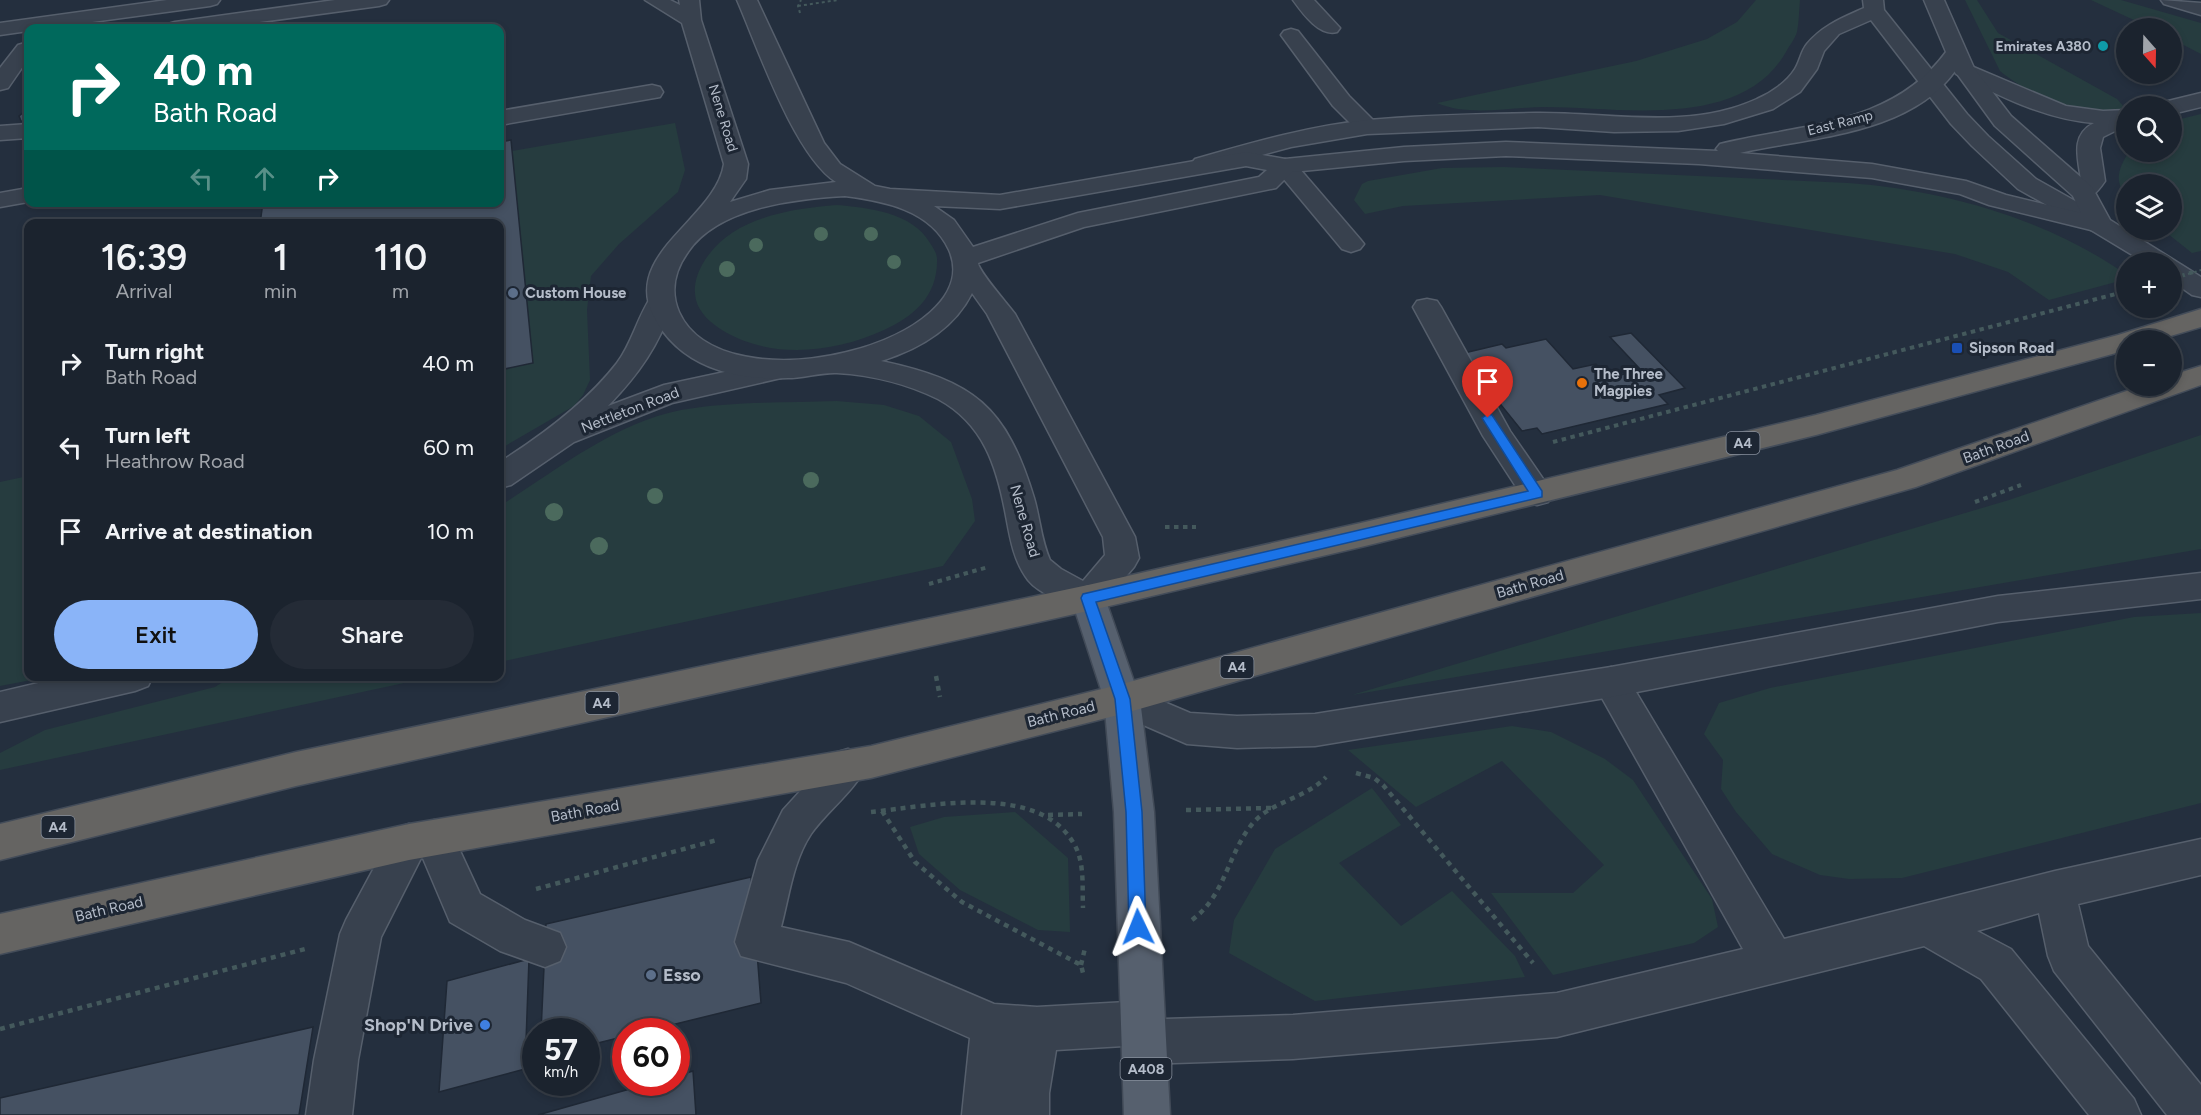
<!DOCTYPE html>
<meta charset="utf-8">
<style>
:root{--surface:#1b232e;--page:#242b36;--text:#f1f3f6;--muted:#a0a4aa;--line:#39404a;--accent:#8ab4f8}
body{margin:0;font-family:Figtree,sans-serif;background:var(--page);color:var(--text);height:100vh;display:flex;flex-direction:column;font-size:22px;white-space:nowrap}
*{box-sizing:border-box;margin:0}
p{font-size:20px;color:var(--muted)}
.icon{flex:none;width:33px;height:33px;fill:none;stroke:currentColor;stroke-width:2;stroke-linecap:round;stroke-linejoin:round}
.map{position:relative;flex:1;overflow:hidden}
.sheet{position:absolute;left:24px;top:219px;width:480px;height:462px;display:flex;flex-direction:column;background:var(--surface);border-radius:12px;box-shadow:0 3px 9px #0003,0 0 0 2px var(--line)}
.sheet>*{flex:none}
.banner{position:absolute;left:24px;top:24px;width:480px;height:183px;border-radius:12px;box-shadow:0 3px 9px #0003,0 0 0 2px var(--line);background:#00695c;color:#fff;overflow:hidden}
.needle{width:39px;rotate:160deg}
.buttons{position:absolute;left:2116px;top:18px;display:grid;gap:12px}
.buttons a{display:grid;place-items:center;width:66px;height:66px;border-radius:50%;background:var(--surface);box-shadow:0 3px 9px #0003,0 0 0 2px var(--line);font-size:30px}
.speed{position:absolute;left:522px;top:1018px;display:flex;gap:12px;font-size:30px;font-weight:700;text-align:center}
.speed>*{display:grid;place-content:center;width:78px;height:78px;border-radius:50%;background:var(--surface);box-shadow:0 3px 9px #0003,0 0 0 2px var(--line);line-height:1}
.speed small{font-size:15px;font-weight:400}
.speed .limit{border:9px solid #d22;background:#fff;color:#111}
.pin{position:absolute;display:grid;place-items:center;width:51px;height:51px;color:#fff;margin:-62px -26px;border-radius:50% 50% 50% 0;rotate:-45deg;box-shadow:0 0 6px #0007}
.pin .icon{rotate:45deg}
.me{position:absolute;width:66px;margin:-33px;rotate:358deg;stroke-linejoin:round;filter:drop-shadow(0 0 4px #0008)}
.turn{display:flex;align-items:center;gap:21px;height:126px;padding:0 30px;font-size:27px}
.turn .icon{width:78px;height:78px;stroke-width:2.5}
.turn b{display:block;font-size:42px;line-height:51px}
.lanes{display:flex;align-items:center;height:57px;padding:0 30px;background:#0003;justify-content:center;gap:30px;direction:ltr}
.lanes .off{opacity:.35}
.eta{display:flex;justify-content:space-evenly;align-items:center;height:102px;text-align:center}
.eta b{font-size:36px;font-weight:600;line-height:42px}
.primary-button{display:flex;gap:12px;margin-top:auto;padding:12px 30px}
.primary-button a{flex:1;height:69px;border-radius:36px;background:var(--accent);color:#111;font-size:24px;font-weight:600;line-height:69px;text-align:center}
.primary-button a+a{background:var(--page);color:var(--text)}
ul{padding:0;list-style:none}
li{display:flex;align-items:center;gap:18px;height:84px;padding:0 30px}
li div{flex:1}
li b{display:block;font-size:22px}
li em{font-style:normal}
.map>svg:first-child{display:block}
.green{fill:#263c3f}
.building{fill:#455162;stroke:#1f2835;stroke-width:1.5}
.lines{fill:none;stroke-linecap:round;stroke-linejoin:round}
.service-casing{stroke:#565f6c;stroke-width:3}
.minor-casing{stroke:#565f6c;stroke-width:3}
.tertiary-casing{stroke:#565f6c;stroke-width:3}
.primary-casing{stroke:#414a57;stroke-width:3}
.trunk-casing{stroke:#434c59;stroke-width:3}
.path-far2{stroke:#44595c;stroke-width:2;stroke-dasharray:3 3;stroke-linecap:butt}
.path-far1{stroke:#44595c;stroke-width:4;stroke-dasharray:4.5 4.5;stroke-linecap:butt}
.path{stroke:#44595c;stroke-width:4.5;stroke-dasharray:5 5;stroke-linecap:butt}
.service{fill:#38414e;fill-rule:evenodd}
.minor{fill:#38414e;fill-rule:evenodd}
.tertiary{fill:#38414e;fill-rule:evenodd}
.primary{fill:#56606e;fill-rule:evenodd}
.trunk{fill:#656462;fill-rule:evenodd}
.path-bridge-far1{stroke:#44595c;stroke-width:2;stroke-dasharray:3 3;stroke-linecap:butt}
.path-bridge{stroke:#44595c;stroke-width:4;stroke-dasharray:4.5 4.5;stroke-linecap:butt}
.tree{fill:#4b6a5d}
.route{fill:#1a73e8;stroke:#114b97;stroke-width:1.5}
.culture-dot{fill:#0f9aa8;stroke:#1d2633;stroke-width:2}
.service-dot{fill:#5c6f8a;stroke:#1d2633;stroke-width:2}
.transit-dot{fill:#1a4fb4;stroke:#1d2633;stroke-width:2}
.food-dot{fill:#e8710a;stroke:#1d2633;stroke-width:2}
.shop-dot{fill:#3f7fe0;stroke:#1d2633;stroke-width:2}
.labels{text-anchor:middle;dominant-baseline:central;stroke-width:6;stroke-linejoin:round;paint-order:stroke}
.far-poi-label{font-size:14px;font-weight:bold;fill:#b4bcc9;stroke:#1d2633;text-anchor:end}
.far-street-label{font-size:14px;fill:#b4bcc9;stroke:#1d2633}
.shield{fill:#1d2633;stroke:#878f9c;stroke-width:1.5}
.shield-label{font-size:14px;font-weight:bold;fill:#b4bcc9}
.poi-label{font-size:15px;font-weight:bold;fill:#b4bcc9;stroke:#1d2633;text-anchor:start}
.street-label{font-size:15px;fill:#b4bcc9;stroke:#1d2633}
.near-poi-label{font-size:18px;font-weight:bold;fill:#b4bcc9;stroke:#1d2633;text-anchor:start}
</style>
<div class="map">
<svg width="2201" height="1115" viewBox="0 0 2201 1115">
<rect width="100%" height="100%" fill="#242f3e"/>
<path class="green" d="M1756 0H1800C1799 10 1799 22 1797 32 1795 39 1789 46 1786 52 1741 131 1620 107 1545 107 1510 107 1470 117 1437 103L1636 61 1707 39 1737 22Z
M1965 0H1977L1998 33 2117 99 2125 108C2097 130 2023 91 2000 71Z
M2091 0H2121L2201 23V54L2172 39V28H2151Z
M2201 114V251L2192 253 2163 230H2172V184H2127V196C2113 182 2119 167 2129 152H2172V121Z
M675 123 685 170 678 192 619 244 591 276 587 310 590 380 583 395 574 406 500 449V370L533 363 512 151Z
M1503 167 1848 183C1945 190 2047 219 2127 275V279L2049 300 2008 272 1955 254 1600 195 1403 206 1365 214 1354 200 1362 184 1368 181 1442 168Z
M837 205C869 208 912 212 930 243 933 248 937 253 937 259 938 295 915 316 884 330 834 353 771 360 722 330 712 324 699 313 696 300 693 288 696 276 702 265 728 218 788 209 837 205Z
M837 401 884 405 919 416 951 442 972 499 975 521 943 566 500 662V506C555 471 615 423 681 410 732 401 786 403 837 401Z
M2201 435V549L1352 695 2009 500Z
M28 476V676L47 677 0 686V482Z
M2201 613V803L1902 878 1849 879 1820 875 1772 854 1736 812 1721 789 1723 760 1704 734 1719 703 1770 688 2134 617Z
M232 676 432 677 0 770V753L45 730 215 687Z
M1512 726 1551 732 1605 759 1633 780 1712 899 1718 927 1694 943 1553 975 1491 893H1573L1604 865 1502 761 1416 807 1348 750Z
M1372 788 1401 825 1339 863 1401 926 1452 891 1515 956 1525 977 1315 1001 1229 953 1234 920 1275 849Z
M1015 812 1068 858 1070 932 1038 930 960 890 919 854 910 827 944 817Z"/>
<path class="building" d="M28 109V122L21 121 19 116Z
M511 140 533 363 500 370V224H260L263 202H500V142Z
M1631 333 1685 388 1659 395 1668 404 1542 434 1537 428 1522 431 1460 354 1502 344 1506 348 1546 339 1573 369 1596 364 1608 378 1641 370 1610 337Z
M751 877 761 1003 643 1032H626V1036L586 1046V1032H541L546 924Z
M529 959 525 1069 439 1092 447 981Z
M313 1027 299 1115H0V1098Z
M693 1071 696 1115H538L651 1083H676V1076Z"/>
<g class="lines">
<defs>
<path id="service" d="M1293 0H1314L1340 28 1337 32C1320 37 1303 14 1293 0Z
M1291 29 1298 31 1349 96 1375 122 1378 127 1375 132H1359L1333 106 1281 35 1284 31Z
M25 43 28 44V59L8 88 0 90V68L18 45Z
M1964 63 2066 106 2103 111 2127 110V125L2103 137 2100 148 2105 181C2097 193 2090 201 2074 197L2071 192 2081 180C2078 158 2070 135 2094 123 2044 119 2000 96 1956 74L1953 69 1956 64Z
M652 85 660 87 663 92 660 97 500 125V111Z
M2201 93V107L2172 114V106H2161L2164 102Z
M28 124V138L0 140V126Z
M1285 159 1293 161 1360 239 1364 244 1360 249 1351 252 1342 249 1277 171 1273 166 1277 161Z
M28 188V202L0 207V193Z
M1427 299 1437 301 1441 307 1510 431 1548 486 1553 494 1548 502 1537 505 1526 502 1483 436 1413 307 1417 301Z
M1611 667 1624 672 1784 939 2055 871 2201 839V875L2078 904 2088 946 2201 1085V1115H2167L2054 971 2048 956 2039 913 1977 931 2011 949 2134 1099 2141 1115H2089L1981 979 1924 946 1557 1037 1293 1059 1145 1064 1129 1058 1124 1046 1056 1050 1049 1093V1115H962L970 1038 846 983 741 956 735 942 758 860 783 810 835 753 848 749 861 753 867 765C854 792 828 810 811 834 793 861 789 897 781 927L849 942 994 1004 1037 1007 1145 1001 1161 1007 1165 1019 1293 1015 1557 993 1743 949 1593 682 1598 672Z
M434 820 448 825 480 894 525 920 560 933 566 947 560 961 545 967 500 951 450 922 422 856 381 937 358 1060 352 1115H306L314 1060 340 934 346 920 395 829 409 824 419 828Z"/>
<path id="minor" d="M1863 0H1883L1884 10 1967 114 1988 136 2036 179 2109 220 2113 225 2109 230 2100 233 2091 230 2018 189 1972 146 1951 124 1871 20 1839 34 1824 51 1817 69 1800 92 1773 109 1724 124 1678 131 1614 132 1538 127 1367 134 1291 147 1203 171 1195 169 1191 164 1195 159C1251 143 1309 126 1368 120 1423 115 1480 114 1536 113 1609 112 1687 131 1757 99 1771 93 1787 82 1795 69 1800 61 1801 51 1807 44 1823 25 1842 18 1864 8Z
M661 295 671 297 674 303C658 346 640 373 608 406L664 385 771 362 781 364 785 371 781 378 672 403 574 442 511 485 500 488V462C541 436 586 403 617 363 632 343 637 318 651 297Z
M68 676H153L148 686 135 691 0 722V692Z"/>
<path id="tertiary" d="M167 0H220L217 4 210 6 48 28H28V31L0 35V23Z
M335 0H389L386 4 379 6 216 28H165L168 24 175 22Z
M645 0H670L680 5 679 0H699L701 20 748 164 746 179 730 202 770 190 836 182C794 155 758 48 737 0H757L824 143 840 164 875 186 890 189 1000 195 1246 152 1285 159 1404 147 1506 142 1718 151 1716 149 1720 144C1801 124 1892 126 1946 52L1924 0H1944L1974 68 2011 116 2092 187 2110 220 2201 277V297L2192 295 2172 281V262H2144L2091 230 1989 205 1960 194 1872 178 1699 164 1506 156 1404 161 1292 172 1276 188 1084 227 978 263C979 272 1007 303 1015 314L1135 537 1139 558 1134 567 1100 607 1088 611C1070 605 1040 595 1028 580 1014 562 1010 538 1006 516 997 467 984 424 938 399 908 384 871 375 837 373 823 372 803 378 788 378 734 381 678 366 653 315 623 253 716 218 724 164L682 23ZM1955 71 1995 126 2073 196 2081 213 2006 195 1966 181 1872 164 1740 153C1810 137 1909 135 1955 71ZM1246 166 1267 170 1259 177 1078 213 973 247 954 220 934 206 1000 209ZM845 196C884 201 931 210 949 250 990 342 723 410 679 312 670 291 675 270 688 252 718 207 795 199 845 196ZM972 293 987 314 1103 537 1105 555 1083 581 1061 569 1050 560C1041 540 1040 518 1034 498 1006 406 974 381 881 361 919 349 954 329 972 293Z
M2161 0 2201 3V15L2164 4Z
M2201 573V599L1998 622 1611 697 1315 746 1237 748 1187 744 1109 710 1104 699 1109 688 1122 684 1190 713 1237 716 1315 714 1611 667 1998 596Z"/>
<path id="primary" d="M1088 585 1100 589 1105 598 1140 699 1154 812 1170 1115H1124L1114 812 1104 699 1071 598 1076 589Z"/>
<path id="trunk" d="M2201 309V327L2157 340H2127V350L1816 435 1365 546 1088 611 296 786 0 860V824L296 752 1088 585 1365 522 1816 415 2118 335Z
M2201 366V385L1916 487 1122 714 871 778 409 860 0 954V914L409 824 871 746 1122 684 1897 470 2141 386H2172V375Z"/>
</defs>
<use href="#service" class="service-casing"/>
<use href="#minor" class="minor-casing"/>
<use href="#tertiary" class="tertiary-casing"/>
<use href="#primary" class="primary-casing"/>
<use href="#trunk" class="trunk-casing"/>
<path class="path-far2" d="M798 6 838 0
M800 13 798 6 801 0"/>
<path class="path-far1" d="M1553 442 2127 291
M1975 502 2021 485
M1165 527H1196
M929 584 988 567"/>
<path class="path" d="M936 676 940 697
M1356 773 1374 778 1383 785 1533 963
M1186 810 1271 808
M882 811 915 862 962 902 1081 965 1083 973
M871 812C930 806 1039 782 1074 844 1085 862 1082 888 1083 908
M1048 815 1082 814
M536 889 717 840
M1192 920C1226 895 1227 854 1253 823 1272 801 1305 799 1326 777
M1081 965 1085 948
M0 1029 305 949"/>
<use href="#service" class="service"/>
<use href="#minor" class="minor"/>
<use href="#tertiary" class="tertiary"/>
<use href="#primary" class="primary"/>
<use href="#trunk" class="trunk"/>
<path class="path-bridge-far1" d="M2188 274 2201 270"/>
<path class="path-bridge" d="M2172 279 2193 272"/>
</g>
<g class="tree">
<circle cx="821" cy="234" r="7"/>
<circle cx="871" cy="234" r="7"/>
<circle cx="756" cy="245" r="7"/>
<circle cx="894" cy="262" r="7"/>
<circle cx="727" cy="269" r="8"/>
<circle cx="811" cy="480" r="8"/>
<circle cx="655" cy="496" r="8"/>
<circle cx="554" cy="512" r="9"/>
<circle cx="599" cy="546" r="9"/>
</g>
<path class="route" d="M1488 414 1492 415 1542 491V497L1096 602 1130 699 1142 812 1146 927 1144 933 1138 935 1131 933 1129 927 1126 812 1115 699 1081 598 1083 594 1528 491 1482 418Z"/>
<circle class="culture-dot" cx="2103" cy="46" r="6"/>
<g class="service-dot">
<circle cx="513" cy="293" r="6"/>
<circle cx="651" cy="975" r="6"/>
</g>
<rect class="transit-dot" x="1951" y="342" width="12" height="12" rx="3"/>
<circle class="food-dot" cx="1582" cy="383" r="6"/>
<circle class="shop-dot" cx="485" cy="1025" r="6"/>
<g class="labels">
<g class="far-poi-label">
<text x="2091" y="46">Emirates A380</text>
</g>
<g class="far-street-label">
<text transform="translate(723 118) rotate(73)">Nene Road</text>
<text transform="translate(1840 123) rotate(-14)">East Ramp</text>
</g>
<g class="shield">
<rect x="1726.5" y="432" width="33" height="22" rx="4.5"/>
<rect x="1220.5" y="656" width="33" height="22" rx="4.5"/>
<rect x="585.5" y="692" width="33" height="22" rx="4.5"/>
<rect x="41.5" y="816" width="33" height="22" rx="4.5"/>
<rect x="1120.5" y="1058" width="51" height="22" rx="4.5"/>
</g>
<g class="shield-label">
<text x="1743" y="443">A4</text>
<text x="1237" y="667">A4</text>
<text x="602" y="703">A4</text>
<text x="58" y="827">A4</text>
<text x="1146" y="1069">A408</text>
</g>
<g class="poi-label">
<text x="525" y="293">Custom House</text>
<text x="1969" y="348">Sipson Road</text>
<text x="1594" y="374">The Three<tspan x="1594" dy="17">Magpies</tspan></text>
</g>
<g class="street-label">
<text transform="translate(630 410) rotate(-21)">Nettleton Road</text>
<text transform="translate(1996 447) rotate(-20)">Bath Road</text>
<text transform="translate(1025 521) rotate(74)">Nene Road</text>
<text transform="translate(1530 584) rotate(-16)">Bath Road</text>
<text transform="translate(1061 714) rotate(-14)">Bath Road</text>
<text transform="translate(585 811) rotate(-10)">Bath Road</text>
<text transform="translate(109 909) rotate(-13)">Bath Road</text>
</g>
<g class="near-poi-label">
<text x="663" y="975">Esso</text>
<text x="473" y="1025" text-anchor="end">Shop'N Drive</text>
</g>
</g>
</svg>
<div class="buttons">
<a><svg class="needle" viewBox="-14 -14 28 28"><path d="M0-13l5 13h-10z" fill="#e53935"/><path d="M0 13l5-13h-10z" fill="#a0a4aa"/></svg></a>
<a><svg class="icon" aria-label="search" viewBox="0 0 24 24"><circle cx="10" cy="10" r="6"/><path d="M15 15l6 6"/></svg></a>
<a><svg class="icon" aria-label="layers" viewBox="0 0 24 24"><path d="M12 4l9 5-9 5-9-5zM3 14l9 5 9-5"/></svg></a>
<a>+</a>
<a>−</a>
</div>
<div class="speed"><div>57<small>km/h</small></div><div class="limit">60</div></div>
<div class="pin" style="left:1488px;top:418px;background:#d93025"><svg class="icon" aria-label="arrive" viewBox="0 0 24 24"><path d="M6 21V4h12l-3 4 3 4H6"/></svg></div>
<svg class="me" style="left:1138px;top:927px" viewBox="-20 -20 40 40"><path d="M0-17L14 15 0 8-14 15z" fill="#1a73e8" stroke="#fff" stroke-width="4"/></svg>
<div class="banner">
<div class="turn"><svg class="icon" aria-label="right" viewBox="0 0 24 24"><path d="M7 20v-9h11M14 6l5 5-5 5"/></svg><div><b>40 m</b>Bath Road</div></div>
<div class="lanes"><svg class="icon off" aria-label="left" viewBox="0 0 24 24"><path d="M17 20v-9H6M10 6l-5 5 5 5"/></svg><svg class="icon off" aria-label="ahead" viewBox="0 0 24 24"><path d="M12 20V5M6 11l6-6 6 6"/></svg><svg class="icon" aria-label="right" viewBox="0 0 24 24"><path d="M7 20v-9h11M14 6l5 5-5 5"/></svg></div>
</div>
<section class="sheet">
<div class="eta">
<div><b>16:39</b><p>Arrival</p></div>
<div><b>1</b><p>min</p></div>
<div><b>110</b><p>m</p></div>
</div>
<ul>
<li><svg class="icon" aria-label="right" viewBox="0 0 24 24"><path d="M7 20v-9h11M14 6l5 5-5 5"/></svg><div><b>Turn right</b><p>Bath Road</p></div><em>40 m</em></li>
<li><svg class="icon" aria-label="left" viewBox="0 0 24 24"><path d="M17 20v-9H6M10 6l-5 5 5 5"/></svg><div><b>Turn left</b><p>Heathrow Road</p></div><em>60 m</em></li>
<li><svg class="icon" aria-label="arrive" viewBox="0 0 24 24"><path d="M6 21V4h12l-3 4 3 4H6"/></svg><div><b>Arrive at destination</b></div><em>10 m</em></li>
</ul>
<div class="primary-button"><a>Exit</a><a>Share</a></div>
</section>
</div>
